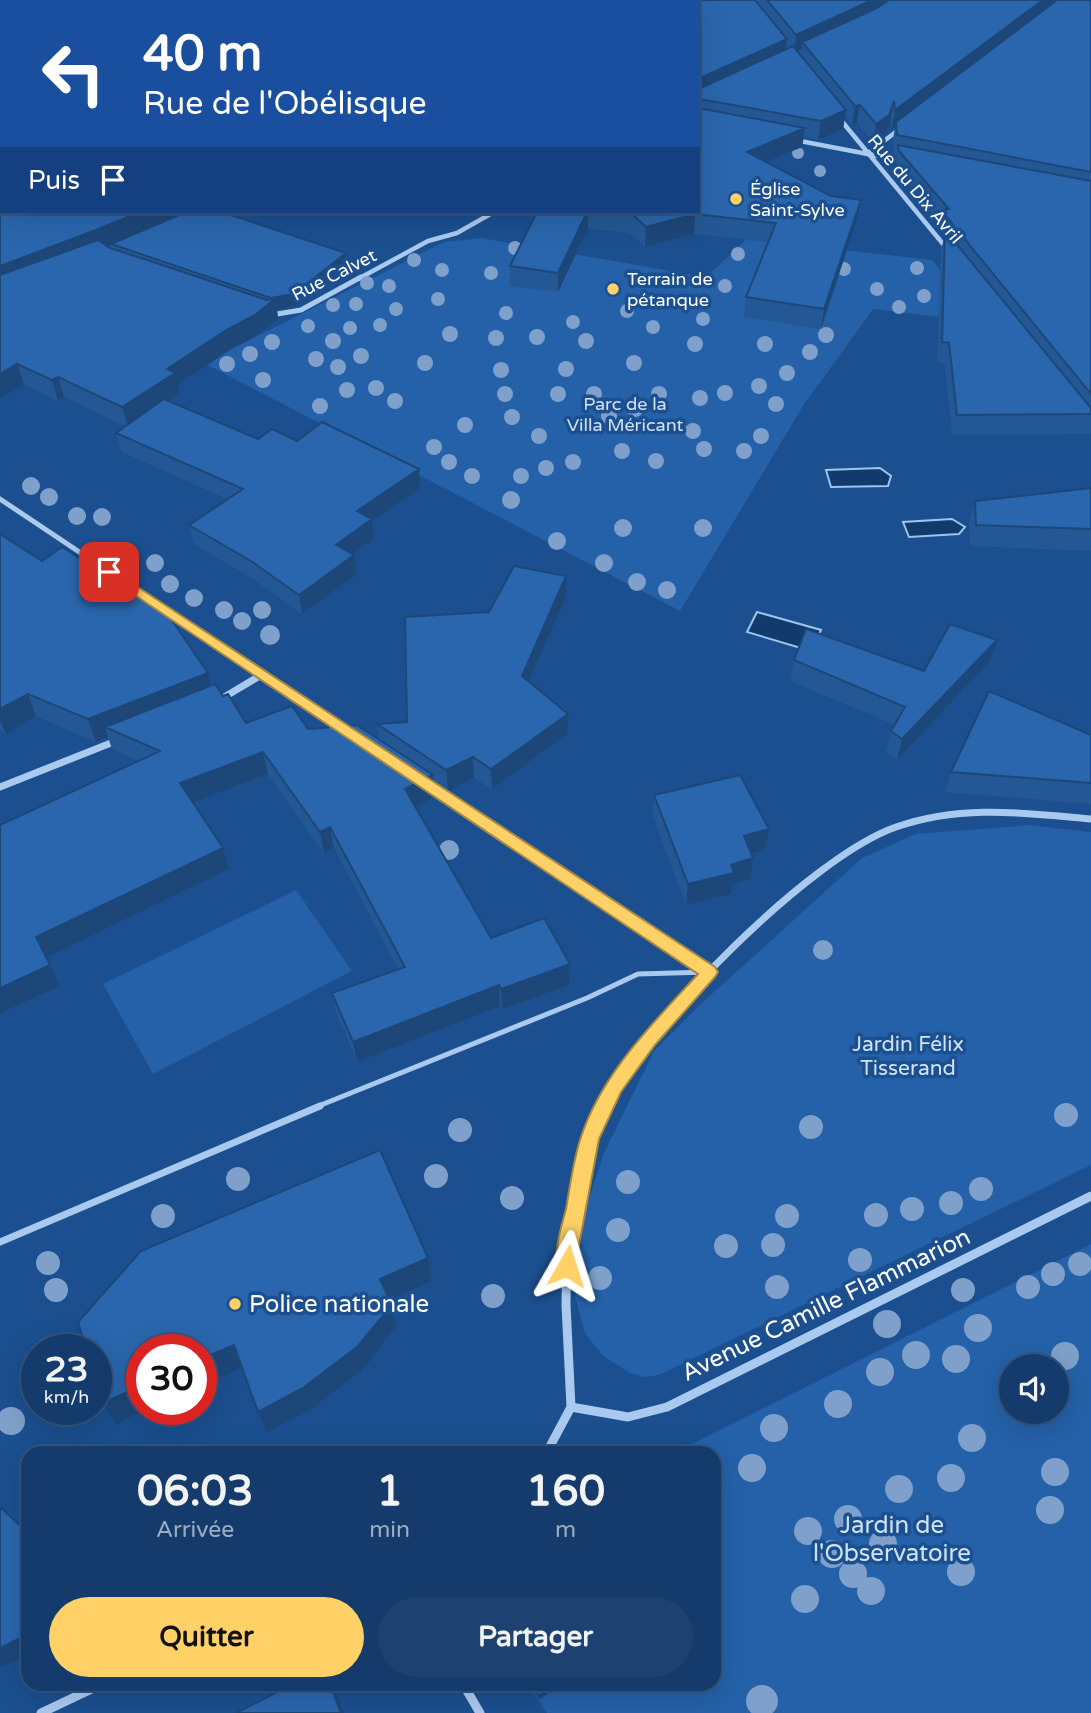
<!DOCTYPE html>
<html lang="fr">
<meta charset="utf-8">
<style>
:root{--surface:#143b6b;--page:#1d4271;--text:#f1f3f6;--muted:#9dadc1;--line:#33557e;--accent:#ffd166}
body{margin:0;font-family:"Varela Round",sans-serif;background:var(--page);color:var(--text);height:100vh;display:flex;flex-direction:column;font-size:26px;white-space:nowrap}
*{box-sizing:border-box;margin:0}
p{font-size:23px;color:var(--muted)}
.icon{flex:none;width:38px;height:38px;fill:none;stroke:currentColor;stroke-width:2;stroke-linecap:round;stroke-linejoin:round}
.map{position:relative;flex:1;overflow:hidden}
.details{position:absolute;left:21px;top:1446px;width:700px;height:245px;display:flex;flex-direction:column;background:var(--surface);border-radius:21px;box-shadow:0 7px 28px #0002,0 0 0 2px var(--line)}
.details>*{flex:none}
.guide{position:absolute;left:0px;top:0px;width:700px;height:214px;box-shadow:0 7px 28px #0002,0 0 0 2px var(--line);background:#1a4fa0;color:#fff;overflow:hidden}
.tools{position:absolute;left:999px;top:1354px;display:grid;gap:14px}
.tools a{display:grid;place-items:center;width:70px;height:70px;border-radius:50%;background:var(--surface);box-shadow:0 7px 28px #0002,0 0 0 2px var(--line);font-size:35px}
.speed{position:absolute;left:21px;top:1334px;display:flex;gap:14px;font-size:35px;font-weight:700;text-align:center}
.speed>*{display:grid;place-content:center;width:91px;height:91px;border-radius:50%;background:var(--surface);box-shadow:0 7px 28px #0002,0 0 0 2px var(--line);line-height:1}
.speed small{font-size:18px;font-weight:400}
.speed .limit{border:10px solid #d22;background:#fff;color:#111}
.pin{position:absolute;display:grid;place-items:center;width:60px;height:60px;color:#fff;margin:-30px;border-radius:14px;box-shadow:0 4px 10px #0006}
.me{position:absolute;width:77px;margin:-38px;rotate:6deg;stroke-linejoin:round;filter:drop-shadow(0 0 5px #0008)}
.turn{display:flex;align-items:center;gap:24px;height:147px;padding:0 28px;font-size:32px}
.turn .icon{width:91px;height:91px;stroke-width:2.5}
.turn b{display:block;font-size:49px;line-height:60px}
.then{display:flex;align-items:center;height:66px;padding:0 28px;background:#0003;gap:14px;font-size:26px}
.eta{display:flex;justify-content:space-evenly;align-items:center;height:119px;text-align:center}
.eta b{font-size:42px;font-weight:800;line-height:49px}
.action{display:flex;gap:14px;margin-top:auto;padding:14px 28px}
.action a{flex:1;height:80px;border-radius:42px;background:var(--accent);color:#111;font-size:28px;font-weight:800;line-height:80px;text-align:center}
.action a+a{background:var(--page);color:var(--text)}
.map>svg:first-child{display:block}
.green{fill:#2461a8;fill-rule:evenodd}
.water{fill:#123a6d;stroke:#9cc4f0;stroke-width:2}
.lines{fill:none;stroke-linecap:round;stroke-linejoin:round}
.service-far1{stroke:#a9c9ee;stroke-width:5}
.service{stroke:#a9c9ee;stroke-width:7}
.minor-far3{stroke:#a9c9ee;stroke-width:4.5}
.minor-far2{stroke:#a9c9ee;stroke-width:5}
.minor-far1{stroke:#a9c9ee;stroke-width:7}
.minor{stroke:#a9c9ee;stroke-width:9}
.tree{fill:#7ea0ca}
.wall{fill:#245895}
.shaded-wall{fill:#1d4779}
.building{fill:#2a66ad;stroke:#1d4779;stroke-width:2}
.route{fill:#ffd166;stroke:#a68842;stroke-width:2}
.poi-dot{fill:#ffd166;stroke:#1b4f8f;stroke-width:2.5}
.labels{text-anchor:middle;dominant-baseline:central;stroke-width:7;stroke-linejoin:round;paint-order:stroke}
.far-poi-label{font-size:18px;fill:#fff;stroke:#1b4f8f;text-anchor:start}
.far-street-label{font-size:18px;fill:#fff;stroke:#1b4f8f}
.far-park-label{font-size:18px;fill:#cfe3fa;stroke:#1b4f8f}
.park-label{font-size:21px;fill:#cfe3fa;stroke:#1b4f8f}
.near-poi-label{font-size:24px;fill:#fff;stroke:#1b4f8f;text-anchor:start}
.near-street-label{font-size:24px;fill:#fff;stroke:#1b4f8f}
.near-park-label{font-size:24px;fill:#cfe3fa;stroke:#1b4f8f}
</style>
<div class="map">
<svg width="1091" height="1713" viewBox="0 0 1091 1713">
<rect width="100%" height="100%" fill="#1b4f8f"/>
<path class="green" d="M481 238 706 277 747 239 932 260 981 322 873 309 803 406 680 611 204 363 444 242Z
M1029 825 1091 832V1165L659 1375 644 1377 630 1373 602 1355 585 1333 575 1297 584 1214 604 1153 654 1051 702 1003 862 858 916 834Z
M296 890 352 971 153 1074 103 984Z
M1091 1244V1713H547L528 1684H714V1452H676ZM1012 1367H1057V1412H1012Z"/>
<path class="water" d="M880 468 891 476 888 486 831 487 826 470Z
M952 519 965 527 959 534 909 537 903 522Z
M757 612 821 630 811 651 747 632Z"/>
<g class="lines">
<path class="service-far1" d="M316 1107 587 998 638 974 709 972"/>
<path class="service" d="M0 1242 320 1106"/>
<path class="minor-far3" d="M0 38 2 36
M840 119 948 250
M795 140 904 161
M867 154 901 128
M358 279 428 241 457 233 494 212"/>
<path class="minor-far2" d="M271 315 301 310 361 277
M0 499 211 640"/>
<path class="minor-far1" d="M208 638 346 730
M221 699 263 674
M429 785 709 972
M0 787 116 741
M605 1107C644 1025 810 857 896 827 962 804 1024 813 1091 819"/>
<path class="minor" d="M571 1407 628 1417 667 1407 1091 1196
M547 1452 571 1407 566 1305 567 1246 590 1139 606 1106
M463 1684 480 1713
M41 1713 102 1684"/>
</g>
<g class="tree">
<circle cx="798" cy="153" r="6"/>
<circle cx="820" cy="171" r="6"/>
<circle cx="515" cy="248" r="7"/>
<circle cx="738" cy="254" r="7"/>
<circle cx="414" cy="260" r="7"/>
<circle cx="917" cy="268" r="7"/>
<circle cx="844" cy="269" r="7"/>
<circle cx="442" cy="270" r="7"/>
<circle cx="491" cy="273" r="7"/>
<circle cx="367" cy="283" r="7"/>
<circle cx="389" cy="286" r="7"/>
<circle cx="725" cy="286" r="7"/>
<circle cx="877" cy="289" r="7"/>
<circle cx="924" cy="296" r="7"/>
<circle cx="438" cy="299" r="7"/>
<circle cx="356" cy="304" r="7"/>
<circle cx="333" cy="305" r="7"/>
<circle cx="899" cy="307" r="7"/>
<circle cx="396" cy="309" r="7"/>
<circle cx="627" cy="311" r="7"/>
<circle cx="506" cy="313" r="7"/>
<circle cx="703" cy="319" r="7"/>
<circle cx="573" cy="322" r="7"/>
<circle cx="380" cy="325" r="7"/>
<circle cx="308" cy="326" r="7"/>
<circle cx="653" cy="327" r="7"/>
<circle cx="350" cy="328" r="7"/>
<circle cx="450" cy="334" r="8"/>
<circle cx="826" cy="335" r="8"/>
<circle cx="537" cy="337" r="8"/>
<circle cx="496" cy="338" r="8"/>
<circle cx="333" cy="341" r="8"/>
<circle cx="586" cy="341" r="8"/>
<circle cx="272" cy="342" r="8"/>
<circle cx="695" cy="344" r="8"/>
<circle cx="765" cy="344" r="8"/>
<circle cx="810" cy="352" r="8"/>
<circle cx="250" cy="354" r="8"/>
<circle cx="361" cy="356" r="8"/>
<circle cx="316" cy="359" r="8"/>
<circle cx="425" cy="363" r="8"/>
<circle cx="634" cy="363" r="8"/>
<circle cx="227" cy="364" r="8"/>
<circle cx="338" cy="367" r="8"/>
<circle cx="566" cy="369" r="8"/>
<circle cx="501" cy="370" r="8"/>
<circle cx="787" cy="373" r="8"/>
<circle cx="263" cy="380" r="8"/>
<circle cx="759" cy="386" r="8"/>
<circle cx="376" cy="388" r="8"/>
<circle cx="347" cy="390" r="8"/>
<circle cx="725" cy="393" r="8"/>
<circle cx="505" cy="394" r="8"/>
<circle cx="558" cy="394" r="8"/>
<circle cx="594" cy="394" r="8"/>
<circle cx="659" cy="394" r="8"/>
<circle cx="700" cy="398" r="8"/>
<circle cx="395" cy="401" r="8"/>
<circle cx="776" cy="404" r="8"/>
<circle cx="320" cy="406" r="8"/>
<circle cx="635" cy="409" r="8"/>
<circle cx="609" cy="416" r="8"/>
<circle cx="512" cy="417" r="8"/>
<circle cx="465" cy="425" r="8"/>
<circle cx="693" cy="431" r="8"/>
<circle cx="539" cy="436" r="8"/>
<circle cx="761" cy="436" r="8"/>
<circle cx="434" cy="447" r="8"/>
<circle cx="704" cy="449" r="8"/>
<circle cx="622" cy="451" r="8"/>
<circle cx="744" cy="451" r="8"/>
<circle cx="656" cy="461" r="8"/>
<circle cx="449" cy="462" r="8"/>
<circle cx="573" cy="462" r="8"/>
<circle cx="546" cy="468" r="8"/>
<circle cx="472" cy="476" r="8"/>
<circle cx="521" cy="476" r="8"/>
<circle cx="31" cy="486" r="9"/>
<circle cx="49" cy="497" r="9"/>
<circle cx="511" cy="500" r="9"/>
<circle cx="77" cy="516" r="9"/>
<circle cx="102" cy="517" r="9"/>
<circle cx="623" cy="528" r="9"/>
<circle cx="703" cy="528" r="9"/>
<circle cx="557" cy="541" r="9"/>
<circle cx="129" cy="559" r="9"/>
<circle cx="155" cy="563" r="9"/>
<circle cx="604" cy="563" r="9"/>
<circle cx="637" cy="582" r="9"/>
<circle cx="170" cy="584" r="9"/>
<circle cx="667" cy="590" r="9"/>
<circle cx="194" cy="598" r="9"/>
<circle cx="224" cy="610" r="9"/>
<circle cx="262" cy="610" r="9"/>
<circle cx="242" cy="621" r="9"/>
<circle cx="270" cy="635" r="10"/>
<circle cx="449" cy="850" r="10"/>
<circle cx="823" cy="950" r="10"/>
<circle cx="1066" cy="1115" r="12"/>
<circle cx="811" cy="1127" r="12"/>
<circle cx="460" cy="1130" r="12"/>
<circle cx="436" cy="1176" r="12"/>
<circle cx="238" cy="1179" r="12"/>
<circle cx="628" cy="1182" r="12"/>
<circle cx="981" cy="1189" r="12"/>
<circle cx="512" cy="1198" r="12"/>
<circle cx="951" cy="1203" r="12"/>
<circle cx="912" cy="1209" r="12"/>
<circle cx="876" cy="1215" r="12"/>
<circle cx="163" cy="1216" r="12"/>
<circle cx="787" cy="1216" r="12"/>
<circle cx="618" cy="1230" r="12"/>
<circle cx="773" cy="1245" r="12"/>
<circle cx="726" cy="1246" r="12"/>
<circle cx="860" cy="1260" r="12"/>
<circle cx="48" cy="1263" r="12"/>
<circle cx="1080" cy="1264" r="12"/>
<circle cx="1053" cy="1274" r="12"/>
<circle cx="600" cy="1278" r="12"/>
<circle cx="777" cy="1287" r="12"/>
<circle cx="1028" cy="1287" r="12"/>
<circle cx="56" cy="1290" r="12"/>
<circle cx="963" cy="1290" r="12"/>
<circle cx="493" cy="1296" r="12"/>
<circle cx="887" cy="1324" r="14"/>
<circle cx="978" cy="1328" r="14"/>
<circle cx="916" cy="1355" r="14"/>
<circle cx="1065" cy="1356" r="14"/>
<circle cx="956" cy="1359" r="14"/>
<circle cx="880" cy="1372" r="14"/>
<circle cx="838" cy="1404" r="14"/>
<circle cx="11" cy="1421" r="14"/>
<circle cx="774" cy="1428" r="14"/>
<circle cx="972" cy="1438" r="14"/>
<circle cx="752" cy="1468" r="14"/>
<circle cx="1055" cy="1472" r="14"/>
<circle cx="951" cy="1478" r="14"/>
<circle cx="899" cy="1489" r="14"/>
<circle cx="1050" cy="1510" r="14"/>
<circle cx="848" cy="1519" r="14"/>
<circle cx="808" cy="1531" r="14"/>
<circle cx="883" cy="1544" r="14"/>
<circle cx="832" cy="1554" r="14"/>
<circle cx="961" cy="1572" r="14"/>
<circle cx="853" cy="1574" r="14"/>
<circle cx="871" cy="1591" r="14"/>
<circle cx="805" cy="1599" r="14"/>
<circle cx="762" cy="1701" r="16"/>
</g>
<path class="wall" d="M0 0H1091V434L952 435 945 363 937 362 941 250 944 238 942 235V226L895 170V164L897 155 894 154 893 140 895 126 892 129 891 119 886 133 873 143 857 123 852 125 845 116 843 129 818 140 804 137 802 147 766 162 857 219 821 329 744 317 746 297 769 242 694 234 645 247 630 233 588 228 558 292 510 286V266L533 219 527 212H698V2H2V32L0 33Z
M2 152 348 264 296 306 277 309 278 319 258 335 231 349 178 385 180 393 168 400 258 439 297 441 419 469 420 488 372 521 374 539 353 554 357 574 302 614 255 580 194 544 189 525 227 499 122 452 116 433 125 426 64 397 58 401 24 384 0 398Z
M1091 488V551L970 546 969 522 975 501Z
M0 534 211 685 223 696 246 723 308 729 379 739 377 724 407 722 489 612 566 597 529 682 567 734 492 789 474 778 448 791 434 781 435 797 415 807 491 938 570 964 569 985 502 1009 500 1006 357 1062 337 1014 332 993 398 969 334 848 324 853 268 774 193 803 229 869 46 957 60 986 0 1013V825L139 761 112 749 108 737 96 742 36 716 6 734 0 730Z
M997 640 990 661 897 760 886 752 891 731 895 725 790 681 794 660 924 671Z
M1091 735V804L945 792 951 772Z
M654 795 769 829 765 850 751 854 750 879 732 885 731 894 686 905 653 816Z
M528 1684H561L539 1700Z"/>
<path class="shaded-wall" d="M872 0H891L886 6 802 42V49L794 53 796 35Z
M1043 0H1062L896 122 895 126 892 129 895 110Z
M787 39 785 57 698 97V79Z
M894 101 891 119 886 133 873 143 876 124Z
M860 105 857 123 852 125 855 106Z
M846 110 843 129 818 140 821 121Z
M805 128 802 147 745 171 747 152Z
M861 200 857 219 821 329 824 309Z
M140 212H189L111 244V245L101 250 0 288V266Z
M587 212H588V228L558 292V273Z
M695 214 694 234 645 247 646 227Z
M346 253 348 264 296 306 277 309 278 319 258 335 231 349 178 385 180 393 128 427 122 407 167 369 228 329 271 303V298Z
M17 364 24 384 0 398V374Z
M58 377 64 397 58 401 52 380Z
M419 469 420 488 372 521 374 539 338 564 336 545 357 511Z
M354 555 357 574 302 614 299 595Z
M566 576V597L522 697V676Z
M997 640 990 661 897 760 902 739Z
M208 673 214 695 105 727 108 737 96 742 88 719Z
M28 694 36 716 6 734 0 721V709Z
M568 714 567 734 492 789 491 769Z
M263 752 268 774 187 805 180 783Z
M473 757 474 778 448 791 446 770Z
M433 775 435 797 407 811 405 789Z
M330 827 334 848 324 853 320 832Z
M769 829 765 850 740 857 744 836Z
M223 848 229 869 45 958 36 937Z
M753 858 750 879 732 885 731 894 686 905 688 884 731 865Z
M570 964 569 985 502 1009 501 989Z
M50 965 60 986 0 1013V988Z
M499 985 500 1006 357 1062 353 1042Z
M428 1258 431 1281 385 1302 380 1279Z
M392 1305 396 1327 364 1368 311 1409 267 1432 258 1412Z
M234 1345 244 1367 201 1386V1359Z
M142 1386V1409H149L116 1424 102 1403Z
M28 1634V1654L0 1668V1648Z
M330 1684H333L344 1713H341Z
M555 1684H561L539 1700V1696Z"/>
<path class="building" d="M0 0H755L787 39 698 79V2H2V22H1L2 16 0 15Z
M767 0H872L796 35Z
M889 0H1043L895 110 894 101 889 115 876 124 860 105 855 106 802 42 875 9Z
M1057 0H1091V172L897 135 896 122Z
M793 46 846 110 821 121 700 99 698 101V87L701 88Z
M698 108 805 128 747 152 831 196 861 200 824 309 746 297 776 223 695 214 646 227 631 213 616 212H698Z
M898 145 1091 181V394L946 216V209H949L899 151Z
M0 151 2 152V212H140L96 230 0 266Z
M186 212H222L346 253 294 294 271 298 111 244Z
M537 212H587L558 273 510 266Z
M945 230 1091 408V414L957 415 949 343 942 342Z
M98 240 110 248 153 262 267 300 275 299 255 315 228 329 167 369 175 373 122 407 58 377 52 380 17 364 0 374V275Z
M164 399 258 439 272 429 297 441 322 422 419 469 357 511 372 519 336 545 354 555 299 595 251 561 189 525 243 489 116 433Z
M1091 488V529L976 525 975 501Z
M0 534 42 561 62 547 154 606 169 616 208 673 88 719 28 694 0 709Z
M514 566 566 576 522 676 568 714 491 769 473 757 446 770 377 724 407 722 405 617 489 612Z
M950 624 997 640 902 739 891 731 905 707 794 660 806 629 924 671Z
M215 684 223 696 228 694 246 723 292 706 308 729 357 725 433 775 405 789 491 938 544 918 570 964 501 989 499 985 353 1042 332 993 405 967 330 827 320 832 263 752 180 783 223 848 36 937 50 965 0 988V825L160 751 105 727Z
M989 691 1091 735V783L951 772Z
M740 775 769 829 744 836 753 858 731 865 734 873 688 884 654 795Z
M380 1150 428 1258 380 1279 392 1305 358 1346 303 1388 258 1412 234 1345 201 1359V1349H142V1386L102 1403 96 1385V1349H86L78 1322 141 1251Z
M0 1507 28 1533V1634L0 1648Z
M293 1684H330L341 1713H236Z
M531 1684H555L539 1696Z"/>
<path class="route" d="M109 568 715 967 718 972 715 977 655 1045 621 1092 599 1139 574 1272 567 1275 560 1272C552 1254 561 1228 566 1209 570 1186 573 1162 580 1140 600 1075 653 1023 698 974L105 575 103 572Z"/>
<g class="poi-dot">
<circle cx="736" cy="199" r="7"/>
<circle cx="613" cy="289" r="7"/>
<circle cx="235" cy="1304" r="7"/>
</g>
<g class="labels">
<g class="far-poi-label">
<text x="750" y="189">Église<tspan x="750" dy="21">Saint-Sylve</tspan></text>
<text x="627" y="279">Terrain de<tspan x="627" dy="21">pétanque</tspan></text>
</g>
<g class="far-street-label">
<text transform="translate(915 189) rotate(50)">Rue du Dix Avril</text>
<text transform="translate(334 275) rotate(-27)">Rue Calvet</text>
</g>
<g class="far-park-label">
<text x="625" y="404">Parc de la<tspan x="625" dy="21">Villa Méricant</tspan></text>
</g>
<g class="park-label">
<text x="908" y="1044">Jardin Félix<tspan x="908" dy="24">Tisserand</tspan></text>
</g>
<g class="near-poi-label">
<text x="249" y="1304">Police nationale</text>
</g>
<g class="near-street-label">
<text transform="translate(826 1305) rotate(-26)">Avenue Camille Flammarion</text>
</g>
<g class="near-park-label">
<text x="892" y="1525">Jardin de<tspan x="892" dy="28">l'Observatoire</tspan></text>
</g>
</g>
</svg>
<div class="tools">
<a><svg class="icon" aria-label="sound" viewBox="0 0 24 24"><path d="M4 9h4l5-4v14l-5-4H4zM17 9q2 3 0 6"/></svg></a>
</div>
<div class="speed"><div>23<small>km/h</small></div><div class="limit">30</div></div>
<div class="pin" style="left:109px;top:572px;background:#d93025"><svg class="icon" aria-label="arrive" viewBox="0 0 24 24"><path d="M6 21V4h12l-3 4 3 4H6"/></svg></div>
<svg class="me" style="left:567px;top:1266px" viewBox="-20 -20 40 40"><path d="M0-17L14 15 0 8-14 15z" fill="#ffd166" stroke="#fff" stroke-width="4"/></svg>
<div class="guide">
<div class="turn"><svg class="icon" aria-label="left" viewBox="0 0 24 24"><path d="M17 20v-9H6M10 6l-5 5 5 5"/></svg><div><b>40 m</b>Rue de l'Obélisque</div></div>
<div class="then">Puis<svg class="icon" aria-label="arrive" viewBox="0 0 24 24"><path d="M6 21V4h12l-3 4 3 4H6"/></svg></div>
</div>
<section class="details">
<div class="eta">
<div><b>06:03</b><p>Arrivée</p></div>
<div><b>1</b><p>min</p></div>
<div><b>160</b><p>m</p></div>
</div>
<div class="action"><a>Quitter</a><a>Partager</a></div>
</section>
</div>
